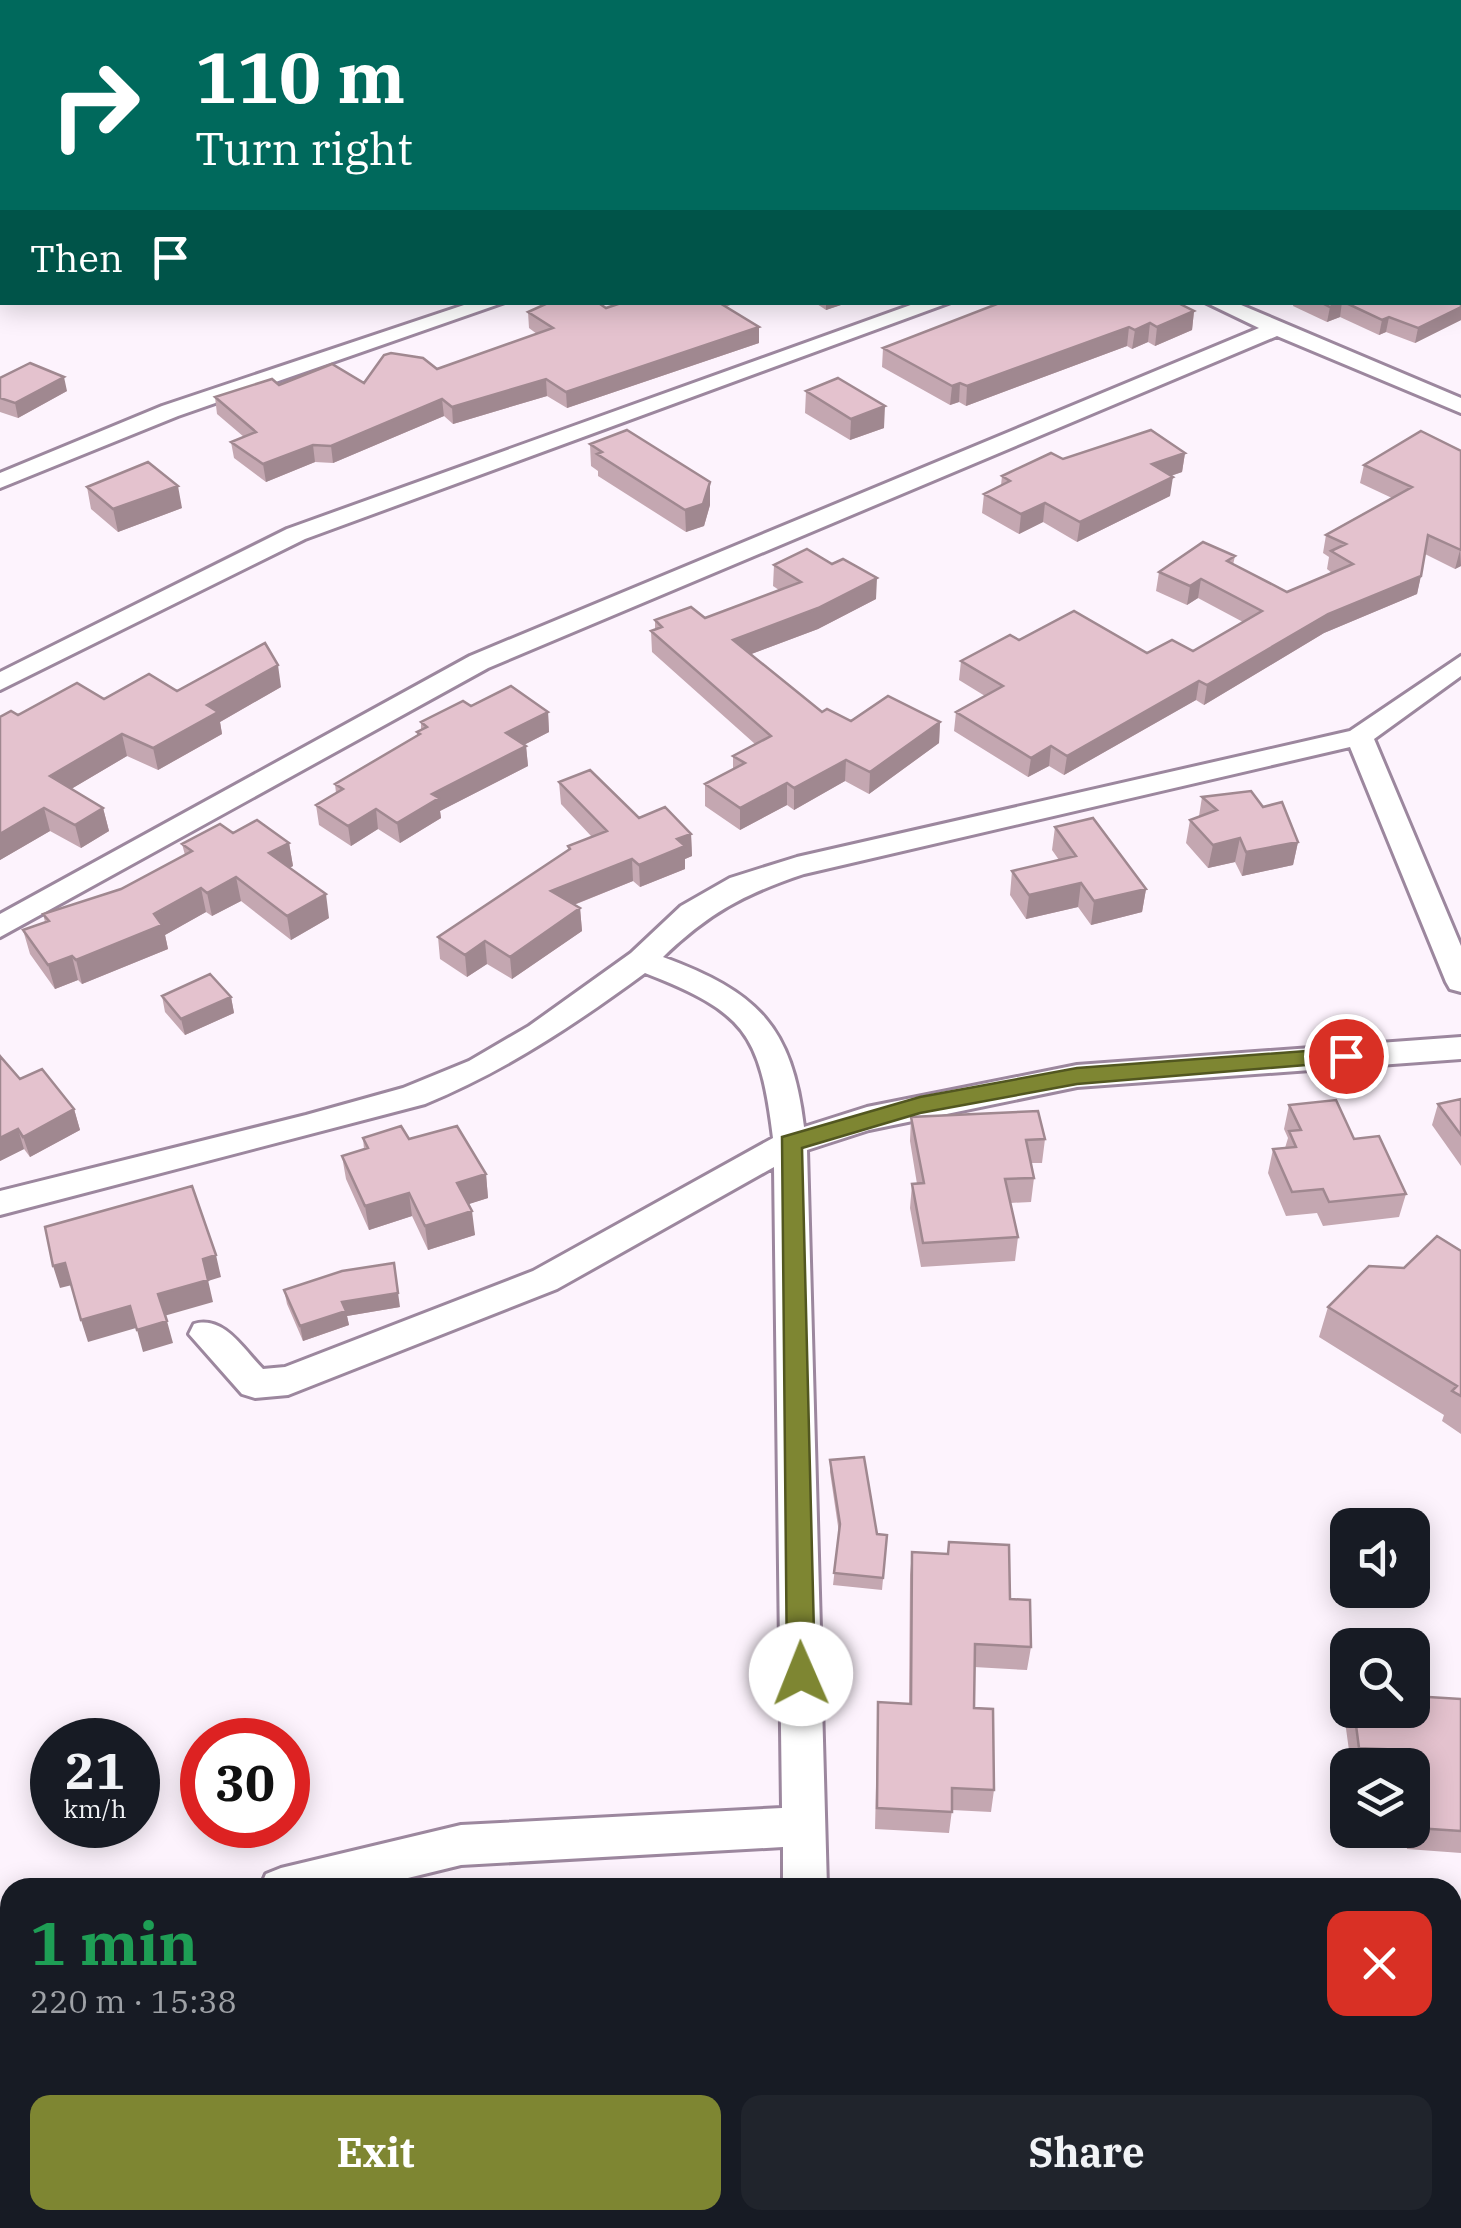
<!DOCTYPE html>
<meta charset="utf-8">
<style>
:root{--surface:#171b24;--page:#20242c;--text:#f1f3f6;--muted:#9ea1a6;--accent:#7e8632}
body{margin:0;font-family:"IBM Plex Serif",serif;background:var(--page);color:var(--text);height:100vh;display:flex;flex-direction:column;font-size:38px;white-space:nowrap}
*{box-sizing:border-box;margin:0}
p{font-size:32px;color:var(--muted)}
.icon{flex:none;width:55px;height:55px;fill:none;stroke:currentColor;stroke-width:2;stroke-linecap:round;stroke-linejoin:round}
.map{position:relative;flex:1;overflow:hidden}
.details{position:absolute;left:0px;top:1878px;width:1462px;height:352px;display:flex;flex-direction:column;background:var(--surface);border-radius:30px 30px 0 0;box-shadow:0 5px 25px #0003}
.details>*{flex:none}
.top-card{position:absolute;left:0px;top:0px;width:1462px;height:305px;box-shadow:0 5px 25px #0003;background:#00695c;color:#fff;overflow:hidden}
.buttons{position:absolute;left:1330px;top:1508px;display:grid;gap:20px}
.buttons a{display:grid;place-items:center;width:100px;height:100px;border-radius:20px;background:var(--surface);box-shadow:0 5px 25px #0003;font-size:50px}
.speed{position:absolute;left:30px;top:1718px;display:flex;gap:20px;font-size:50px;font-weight:700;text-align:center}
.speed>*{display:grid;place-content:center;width:130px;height:130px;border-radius:50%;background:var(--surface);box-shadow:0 5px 25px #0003;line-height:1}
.speed small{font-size:25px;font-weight:400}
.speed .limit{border:15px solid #d22;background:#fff;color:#111}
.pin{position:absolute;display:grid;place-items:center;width:85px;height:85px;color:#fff;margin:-42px;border:5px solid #fff;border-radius:50%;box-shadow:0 2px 10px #0007}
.me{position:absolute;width:110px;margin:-55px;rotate:359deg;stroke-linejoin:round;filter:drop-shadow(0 0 8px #0008)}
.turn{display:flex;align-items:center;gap:35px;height:210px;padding:0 30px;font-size:45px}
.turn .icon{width:130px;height:130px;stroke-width:2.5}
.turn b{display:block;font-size:70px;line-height:85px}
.then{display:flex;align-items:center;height:95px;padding:0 30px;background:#0003;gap:20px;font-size:38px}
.round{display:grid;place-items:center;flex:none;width:105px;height:105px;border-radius:20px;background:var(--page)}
.headline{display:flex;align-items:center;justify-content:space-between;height:170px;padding:0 30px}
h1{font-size:60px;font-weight:700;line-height:75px;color:#1e9e55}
.cta{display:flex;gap:20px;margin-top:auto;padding:20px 30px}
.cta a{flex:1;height:115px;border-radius:20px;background:var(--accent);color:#fff;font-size:40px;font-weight:700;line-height:115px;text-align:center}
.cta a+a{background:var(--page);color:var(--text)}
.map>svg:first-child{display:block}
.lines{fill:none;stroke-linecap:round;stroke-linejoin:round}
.river{fill:#7597df;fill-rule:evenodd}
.street-casing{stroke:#9c879e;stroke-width:6}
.street{fill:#fff;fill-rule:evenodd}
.wall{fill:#c4a7b1}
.shaded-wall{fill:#a08890}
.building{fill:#e4c2ce;stroke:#a08890;stroke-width:2.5}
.route{fill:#7e8632;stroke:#525720;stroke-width:2.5}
</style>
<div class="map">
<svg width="1461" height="2228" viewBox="0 0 1461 2228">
<rect width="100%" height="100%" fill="#fdf3fd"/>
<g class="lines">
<path class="river" d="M913 0H960L961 2H914Z
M0 194H2V217H0Z"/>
<defs>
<path id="street" d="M1412 0H1430L1432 2H1414Z
M1460 39H1461V50H1460Z
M0 69H2V79H0Z
M1461 73V84H1460V73Z
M1460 98H1461V110H1460Z
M1460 186H1461V199H1460Z
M473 302H505L178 416 0 488V473L162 406Z
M919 302H951L305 539 0 690V672L287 529Z
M1205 302H1234L1461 398V413L1277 336 488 668 0 937V914L470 656 1259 328Z
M1461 656V676L1374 739 1461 946V992L1450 989 1446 982 1350 747 804 874C744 894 709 913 663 957 757 992 792 1025 804 1127L867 1107 1077 1065 1461 1037V1059L1077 1087 869 1130 807 1150 827 1888H783V1847L461 1865 367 1888H260L266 1874 281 1868 461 1825 782 1808 774 1167 557 1289 288 1395 255 1398 242 1394 189 1334 194 1324C224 1315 244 1350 263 1369L285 1367 533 1271 773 1138C760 1033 745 1012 645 973 574 1025 507 1070 425 1104L0 1215V1191L306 1115 403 1088 469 1061 529 1026 631 953 681 906 730 878 797 857 1350 731Z
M10 1931V1973L0 1976V1934Z
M788 2220H836V2228H788Z"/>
</defs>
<use href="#street" class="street-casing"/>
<use href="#street" class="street"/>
</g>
<path class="wall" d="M265 0H329L327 2H271Z
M1277 0H1393L1395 2H1278Z
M0 87H2V132H0Z
M1461 208V320L1415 343 1386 332 1379 335 1340 317 1327 322 1293 306 1294 302H1460Z
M624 302H737L726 307 759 343 567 408 547 396 453 424 444 416 333 463 315 462 266 482 234 458 231 442 244 437 217 414 215 397 279 385 364 383 437 369 537 334 529 328 528 312 606 308Z
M814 302H850L826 310Z
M1194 311 1192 330 1155 346 1148 342 1132 349 1127 346 966 406 959 402 950 405 882 367 883 348Z
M0 378 67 391 18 418 0 412Z
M806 391 884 428 850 440 805 413Z
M590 444 710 505 704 526 686 532 598 476V471L591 466Z
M1461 451V566L1455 569 1425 554 1417 594 1324 633 1204 705 1196 700 1064 775 1049 766 1028 777 954 731 956 712 985 696 959 680 961 661 1019 640 1147 653 1193 651 1243 622 1198 598 1187 605 1156 591 1159 572 1235 556 1233 565 1287 592 1332 573 1327 569 1329 557 1323 553 1326 535 1392 498 1360 483 1364 465Z
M1185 453 1182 472 1171 476 1170 496 1077 542 1043 522 1019 534 982 513 984 494 1001 485 1002 476 1063 459Z
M87 487 182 508 118 532 91 509Z
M774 565 876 599 818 629 751 654 822 712 851 721 940 722 939 743 869 794 845 781 794 810 787 805 740 830 705 806V784L733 769V756L755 744 652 652 651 631 655 629V620L705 618 779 590 773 586Z
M281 687 220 722 222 734 158 770 127 756 71 789 103 808 109 831 81 848 50 831 0 860V717L104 699 177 691Z
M471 706 548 712 549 732 524 745 526 746 528 766 440 811 441 818 400 843 378 829 351 846 319 825 316 805 336 793 335 784 417 736V732L421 730V722Z
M559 782 639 818 691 834 692 856 685 859V869L640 887 633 881 574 905 580 908 582 931 512 979 487 964 467 977 440 959 438 937 569 850 568 846 592 837 561 804Z
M1202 797 1263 807 1298 842 1293 865 1242 876 1235 862 1208 868 1186 843 1190 820 1199 816Z
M1055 827 1146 889 1142 912 1091 925 1078 907 1026 919 1010 895 1012 871 1059 860 1052 850Z
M233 833 289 843 293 866 289 868 329 918 291 940 241 901 212 916 206 912 165 935 168 949 82 984 78 980 55 989 30 954 23 930 45 922 43 914 121 889 185 855 182 844Z
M162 996 231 997 234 1013 185 1035 165 1012Z
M0 1056 20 1079 74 1109 80 1130 30 1157 24 1149 0 1161Z
M1461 1099V1166L1432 1125 1438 1104Z
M1289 1105 1354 1139 1406 1194 1399 1217 1323 1226 1317 1213 1286 1216 1268 1173 1273 1149 1285 1148 1288 1138 1284 1129Z
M911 1117 1045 1139 1042 1163H1031L1034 1178 1031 1202 1010 1203 1018 1237 1015 1261 921 1267 910 1208 912 1184H917L910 1141Z
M363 1138 409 1139 486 1174 488 1198 468 1204 475 1235 428 1250 412 1216 369 1230 346 1179 342 1156 364 1149Z
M1461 1251V1434L1442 1421 1444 1415 1319 1337 1328 1307 1404 1268Z
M284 1290 400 1307 347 1316 349 1325 303 1341 287 1304Z
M830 1460 877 1534 887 1535 882 1590 833 1585 839 1533 830 1472Z
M949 1542 1010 1599 1031 1647 1027 1670 974 1667V1708L994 1790 991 1812 952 1810 949 1833 875 1829 878 1702 909 1704 910 1575 912 1552 947 1554Z
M1461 1699V1853L1407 1849 1404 1830H1412V1765H1351L1344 1714 1348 1704V1710H1354Z"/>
<path class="shaded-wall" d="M826 302H850L826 310Z
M1342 302 1340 317 1327 322 1330 307Z
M1461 307V320L1415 343 1418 328Z
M1194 311 1192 330 1155 346 1157 327Z
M1389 317 1386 332 1379 335 1382 320Z
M1150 323 1148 342 1132 349 1135 330Z
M759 327V343L567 408 566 392Z
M1129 327 1127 346 966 406 967 386Z
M64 377 67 391 18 418 15 403Z
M546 379 547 396 453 424 452 407Z
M960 383 959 402 950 405 952 386Z
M442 399 444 416 333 463 331 446Z
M885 406 884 428 850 440 851 419Z
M313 445 315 462 266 482 263 464Z
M1185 453 1182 472 1149 483 1152 464Z
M1173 477 1170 496 1077 542 1080 522Z
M710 482V505L704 526 686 532 685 510Z
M178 486 182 508 118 532 113 509Z
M1045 503 1043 522 1019 534 1021 514Z
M1460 550 1461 566 1455 569Z
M1421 576 1417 594 1324 633 1204 705 1207 685 1328 614Z
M877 578 876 599 818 629 733 661V640Z
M1201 579 1198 598 1187 605 1190 586Z
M278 665 281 687 220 722 222 734 158 770 153 748 207 705Z
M1199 681 1196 700 1064 775 1067 756Z
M548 712 549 732 508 753 506 733Z
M940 722 939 743 869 794 870 772Z
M122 734 127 756 56 798 50 776Z
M526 746 528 766 440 811 441 818 400 843 397 823 432 794Z
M1051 746 1049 766 1028 777 1031 758Z
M846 760 845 781 794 810V788Z
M787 783V805L740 830V808Z
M44 808 50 831 0 860V834Z
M103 808 109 831 81 848 75 825Z
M376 809 378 829 351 846 348 826Z
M691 834 692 856 685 859V869L640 887 639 865 677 839Z
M1240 838 1235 862 1208 868 1213 845Z
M1298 842 1293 865 1242 876 1246 852Z
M289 843 293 866 273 877 269 853Z
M632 859 633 881 553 913 551 891Z
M236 877 241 901 212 916 207 893Z
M1081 883 1078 907 1026 919 1029 895Z
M201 888 206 912 165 935 168 949 82 984 76 960Z
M1146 889 1142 912 1091 925 1094 901Z
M326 894 329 918 291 940 287 916Z
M580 908 582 931 512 979 510 957Z
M485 941 487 964 467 977 465 955Z
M72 956 78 980 55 989 48 965Z
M231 997 234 1013 185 1035 181 1019Z
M74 1109 80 1130 30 1157 23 1137Z
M18 1129 24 1149 0 1161V1138Z
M486 1174 488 1198 460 1207 457 1183Z
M409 1193 412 1216 369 1230 365 1206Z
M472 1211 475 1235 428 1250 425 1226Z
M216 1255 221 1277 208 1281 203 1259Z
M65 1263 72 1285 60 1288 53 1266Z
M394 1263 400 1307 347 1316 349 1325 303 1341 300 1326 342 1302Z
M208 1280 213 1302 164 1316 158 1294Z
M130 1306 136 1328 88 1342 81 1320Z
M167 1321 173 1343 143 1352 137 1330Z
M10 2153V2171L0 2178V2160Z
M373 2220H451V2222L421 2228H335Z
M469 2220H535V2223L513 2228H451L450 2224Z"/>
<path class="building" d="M290 0H316L314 2H296Z
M547 0H637L641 2H545Z
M1306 0H1393L1395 2H1308Z
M0 87H2V115H0Z
M1460 207 1461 307 1418 328 1389 317 1382 320 1344 302H1460Z
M550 302H597L606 308 624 302H718L759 327 566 392 546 379 452 407 442 399 331 446 313 445 263 464 231 442 256 432 215 397 272 379 279 385 332 364 364 383 384 355 391 353 423 358 437 369 553 328 528 312Z
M1002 302H1176L1194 311 1157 327 1150 323 1135 330 1129 327 967 386 960 383 952 386 883 348Z
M1320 302H1341L1330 307Z
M30 363 64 377 15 403 0 398V378Z
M838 378 885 406 851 419 806 391Z
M627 430 710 482 703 504 685 510 597 454 602 452 590 444Z
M1151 430 1185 453 1152 464 1173 477 1080 522 1045 503 1021 514 984 494 1010 481 1002 476 1051 453 1063 459Z
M1421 431 1461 451V550L1428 535 1421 576 1328 614 1207 685 1199 681 1067 756 1051 746 1031 758 956 712 1003 686 961 661 1010 635 1019 640 1074 611 1147 653 1172 640 1193 651 1262 611 1201 579 1190 586 1159 572 1203 542 1235 556 1227 561 1287 592 1353 564 1331 551 1346 544 1326 535 1412 487 1364 465Z
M148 462 178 486 113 509 87 487Z
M807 549 832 564 843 559 877 578 818 608 733 640 822 712 827 709 851 721 888 696 940 722 870 772 846 760 794 788 787 783 740 808 705 784 745 763 733 756 771 736 651 631 662 627 655 620 691 607 705 618 801 582 774 565Z
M265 643 278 665 207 705 218 712 153 748 122 734 50 776 103 808 75 825 44 808 0 834V717L11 711 18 715 77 683 104 699 149 674 177 691Z
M511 686 548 712 506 733 526 746 432 794 439 798 397 823 376 809 348 826 316 805 343 789 335 784 420 734 417 732 427 727 421 722 463 701 471 706Z
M590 770 639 818 665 807 691 834 677 839 685 846 639 865 632 859 551 891 580 908 510 957 485 941 465 955 438 937 570 849 568 846 607 831 559 782Z
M1251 791 1263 807 1282 802 1298 842 1246 852 1240 838 1213 845 1190 820 1217 810 1202 797Z
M1093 818 1146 889 1094 901 1081 883 1029 895 1012 871 1076 856 1055 827Z
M257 820 289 843 269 853 326 894 287 916 236 877 207 893 201 888 154 914 162 925 76 960 72 956 48 965 23 930 49 921 43 914 121 889 192 851 182 844 220 824 233 833Z
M210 974 231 997 181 1019 162 996Z
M0 1056 20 1079 42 1069 74 1109 23 1137 18 1129 0 1138Z
M1461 1099V1135L1438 1104Z
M1336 1100 1354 1139 1379 1136 1406 1194 1329 1202 1323 1189 1292 1192 1273 1149 1296 1147 1289 1131 1301 1130 1289 1105Z
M1038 1111 1045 1139 1026 1140 1034 1178 1005 1179 1018 1237 923 1243 912 1184 924 1183 911 1117Z
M401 1126 409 1139 457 1126 486 1174 457 1183 472 1211 425 1226 409 1193 365 1206 342 1156 368 1148 363 1138Z
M192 1186 216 1255 203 1259 208 1280 158 1294 167 1321 137 1330 130 1306 81 1320 65 1263 53 1266 45 1227Z
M1437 1236 1461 1251V1396L1452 1391 1457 1386 1328 1307 1369 1266 1404 1268Z
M394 1263 398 1293 342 1302 346 1311 300 1326 284 1290 342 1271Z
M864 1457 877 1534 887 1535 883 1578 834 1573 840 1524 830 1460Z
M949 1542 1009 1545 1010 1599 1030 1600 1031 1647 975 1644 974 1708 993 1709 994 1790 952 1788V1812L877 1808 878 1702 911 1704 912 1552 948 1554Z
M1412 1696 1461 1699V1831L1416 1828 1412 1806V1765H1406L1404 1750 1359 1748 1354 1710H1412Z
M10 2062V2153L0 2160V2069Z
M331 2220H373L335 2228H332Z
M450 2220H469L450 2224Z
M535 2220H617L619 2228H536Z
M935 2220H1088L1089 2228H936Z"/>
<path class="route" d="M1346 1048 1357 1056 1354 1061 1077 1084 920 1113 802 1148 815 1674 811 1683 801 1687 791 1683 787 1674 782 1137 920 1097 1077 1068Z"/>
</svg>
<div class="buttons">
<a><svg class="icon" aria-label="sound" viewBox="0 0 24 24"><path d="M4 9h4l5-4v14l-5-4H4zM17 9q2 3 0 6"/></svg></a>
<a><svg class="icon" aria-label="search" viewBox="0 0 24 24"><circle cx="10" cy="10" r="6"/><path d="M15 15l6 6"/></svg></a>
<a><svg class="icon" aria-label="layers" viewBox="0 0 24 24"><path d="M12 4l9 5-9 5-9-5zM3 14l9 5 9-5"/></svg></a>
</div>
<div class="speed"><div>21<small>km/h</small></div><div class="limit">30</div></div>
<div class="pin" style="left:1346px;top:1056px;background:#d93025"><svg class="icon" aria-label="arrive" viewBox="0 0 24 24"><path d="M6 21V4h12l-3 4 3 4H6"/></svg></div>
<svg class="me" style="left:801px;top:1674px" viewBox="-20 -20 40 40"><circle r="19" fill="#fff"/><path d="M0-13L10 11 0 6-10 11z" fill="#7e8632"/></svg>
<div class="top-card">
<div class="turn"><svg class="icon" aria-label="right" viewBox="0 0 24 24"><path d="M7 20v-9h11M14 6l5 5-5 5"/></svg><div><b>110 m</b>Turn right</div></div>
<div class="then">Then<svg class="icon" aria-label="arrive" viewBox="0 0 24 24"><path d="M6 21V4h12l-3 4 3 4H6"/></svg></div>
</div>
<section class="details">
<div class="headline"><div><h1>1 min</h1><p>220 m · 15:38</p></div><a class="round" style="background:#d93025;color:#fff"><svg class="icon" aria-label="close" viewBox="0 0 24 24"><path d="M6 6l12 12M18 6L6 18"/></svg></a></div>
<div class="cta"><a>Exit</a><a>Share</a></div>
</section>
</div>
